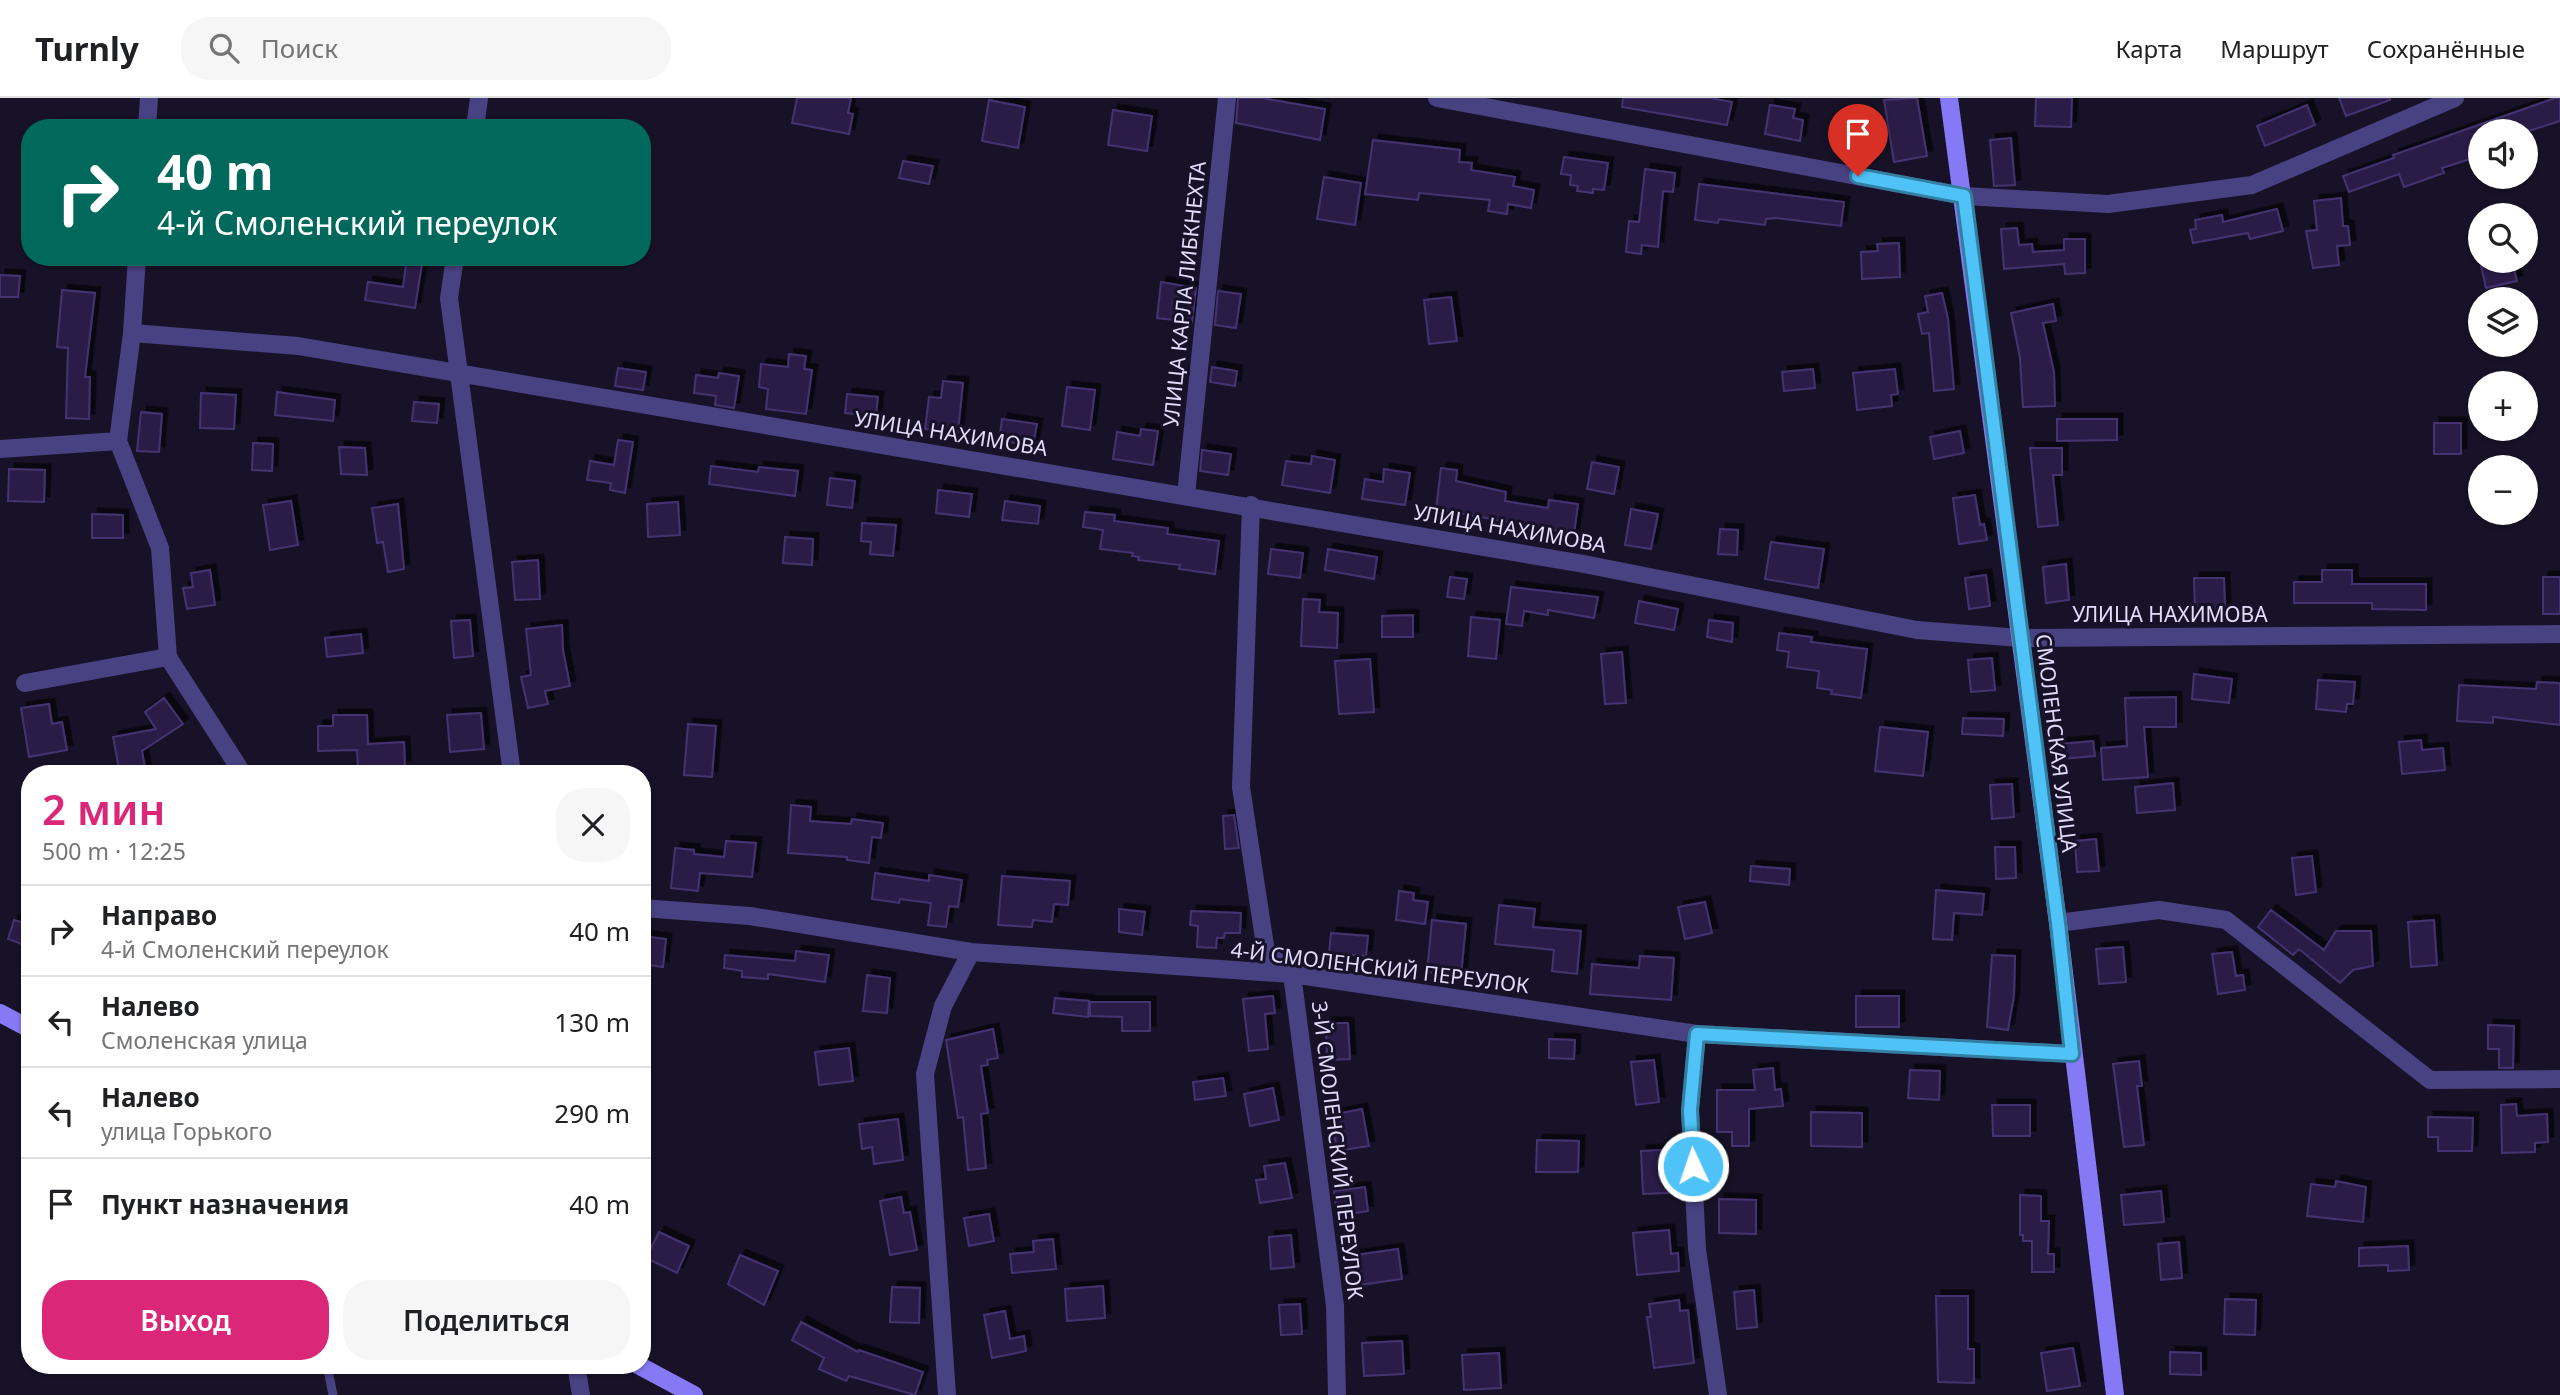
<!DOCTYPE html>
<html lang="ru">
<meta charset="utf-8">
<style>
:root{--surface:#fff;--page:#f6f6f6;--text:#202124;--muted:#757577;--line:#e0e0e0;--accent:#db2777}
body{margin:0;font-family:"Noto Sans",sans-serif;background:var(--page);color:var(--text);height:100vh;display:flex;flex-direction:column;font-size:26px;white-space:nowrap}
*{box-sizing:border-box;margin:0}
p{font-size:23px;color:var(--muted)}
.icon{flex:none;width:38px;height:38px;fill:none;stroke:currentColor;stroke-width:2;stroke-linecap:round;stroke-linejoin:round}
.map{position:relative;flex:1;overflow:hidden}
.drawer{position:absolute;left:21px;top:667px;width:630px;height:609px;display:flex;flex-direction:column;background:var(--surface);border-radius:28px;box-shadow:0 2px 5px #0004}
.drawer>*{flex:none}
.banner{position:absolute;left:21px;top:21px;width:630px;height:147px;border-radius:28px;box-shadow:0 2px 5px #0004;background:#00695c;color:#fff;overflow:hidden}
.controls{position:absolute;left:2468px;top:21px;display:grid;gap:14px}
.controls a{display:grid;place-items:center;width:70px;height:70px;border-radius:50%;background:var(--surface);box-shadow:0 2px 5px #0004;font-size:35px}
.pin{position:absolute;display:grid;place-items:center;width:60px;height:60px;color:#fff;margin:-72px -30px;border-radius:50% 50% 50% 0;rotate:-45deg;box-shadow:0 0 7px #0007}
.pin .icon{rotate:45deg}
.me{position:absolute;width:77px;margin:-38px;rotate:357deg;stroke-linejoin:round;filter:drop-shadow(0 0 5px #0008)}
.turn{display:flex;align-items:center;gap:24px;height:147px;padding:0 21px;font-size:32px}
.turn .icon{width:91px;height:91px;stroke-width:2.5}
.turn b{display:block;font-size:49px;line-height:60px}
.round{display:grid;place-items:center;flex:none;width:74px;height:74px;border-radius:28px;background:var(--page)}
.summary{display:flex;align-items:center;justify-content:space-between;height:119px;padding:0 21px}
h1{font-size:42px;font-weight:600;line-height:52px;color:var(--accent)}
.action{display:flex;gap:14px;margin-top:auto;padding:14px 21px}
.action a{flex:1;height:80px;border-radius:28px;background:var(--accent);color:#fff;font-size:28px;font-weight:600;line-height:80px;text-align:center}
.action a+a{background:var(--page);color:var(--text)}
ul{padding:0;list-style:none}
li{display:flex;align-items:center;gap:21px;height:91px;padding:0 21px;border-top:2px solid var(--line)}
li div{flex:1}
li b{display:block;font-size:26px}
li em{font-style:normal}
header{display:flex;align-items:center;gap:42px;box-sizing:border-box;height:98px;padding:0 35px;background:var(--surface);border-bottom:2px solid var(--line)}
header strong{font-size:33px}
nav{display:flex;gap:38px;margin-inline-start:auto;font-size:24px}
.search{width:490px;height:63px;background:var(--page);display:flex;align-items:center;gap:18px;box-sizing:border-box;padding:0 24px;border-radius:28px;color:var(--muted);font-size:26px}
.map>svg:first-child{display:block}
.building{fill:#2a1f47;stroke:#443371;stroke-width:2;filter:url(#shadow)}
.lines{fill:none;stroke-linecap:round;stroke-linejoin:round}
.lane{stroke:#484182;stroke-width:9}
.street{stroke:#484182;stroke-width:18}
.secondary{stroke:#8679f5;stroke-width:18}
.route-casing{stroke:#337fa1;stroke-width:18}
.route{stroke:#4fc3f7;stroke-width:12}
.labels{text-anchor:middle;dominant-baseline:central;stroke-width:6;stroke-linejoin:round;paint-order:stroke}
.street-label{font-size:21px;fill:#e1dbfc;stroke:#171227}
</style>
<header>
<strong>Turnly</strong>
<div class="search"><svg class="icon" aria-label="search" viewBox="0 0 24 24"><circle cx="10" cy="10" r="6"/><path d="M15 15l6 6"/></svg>Поиск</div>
<nav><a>Карта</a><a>Маршрут</a><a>Сохранённые</a></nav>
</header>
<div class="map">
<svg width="2560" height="1297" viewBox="0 0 2560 1297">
<defs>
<filter id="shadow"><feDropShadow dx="5.5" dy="-5.5" stdDeviation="0" flood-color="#0009"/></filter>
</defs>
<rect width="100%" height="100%" fill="#171227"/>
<path class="building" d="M797 0H851L848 15 853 16 849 36 792 25Z
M1238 0H1262L1325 11 1320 42 1236 25Z
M1623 0H1710L1732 4 1727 27 1622 9Z
M1917 0 1927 58 1894 64 1884 2Z
M2036 0H2072L2071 29 2035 28Z
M2339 0H2390V2L2346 18Z
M2555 0H2560V23L2529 33H2480V58L2442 70 2444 75 2404 89 2399 76 2349 94 2343 78 2394 60 2393 57Z
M989 2 1025 9 1018 50 982 43Z
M1770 7 1795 11 1793 20 1803 22 1800 43 1765 36Z
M2307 7 2315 27 2265 48 2257 28Z
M1113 12 1152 18 1147 53 1108 47Z
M2011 40 2015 87 1994 88 1990 42Z
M1373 42 1460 52 1459 64 1472 65 1471 72 1515 79 1513 88 1534 92 1531 110 1508 106 1507 116 1488 113 1490 102 1419 95 1418 102 1365 96Z
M1564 59 1608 65 1604 92 1593 91V95L1577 93 1578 88 1570 87 1571 77 1561 76Z
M903 63 933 68 929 86 899 80Z
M1645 71 1675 75 1673 94 1663 93 1658 149 1642 147 1641 156 1626 154 1629 123 1639 124Z
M1324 79 1361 85 1355 127 1317 121Z
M1699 86 1844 104 1841 128 1776 120 1766 121 1765 127 1719 121 1718 125 1695 122Z
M2341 100 2343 128H2348L2350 147 2337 148 2339 167 2313 170 2306 133 2317 132 2314 103Z
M2277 111 2283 133 2250 141 2248 135 2193 145 2190 132 2196 131 2195 122 2222 117 2223 124Z
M2017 130 2019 147 2032 146 2033 154 2064 152V141H2085V175L2065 176 2064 166 2004 171 2001 131Z
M1899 145 1900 179 1862 181 1861 154 1878 153 1877 146Z
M407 159H423L415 210 365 202 368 184 403 189Z
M2480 163H2512L2517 183 2486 190Z
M0 177 20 178 18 199H0Z
M1161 184 1196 190 1192 224 1157 220Z
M62 192 95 195 85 279H90L89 321 66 320 68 250 57 249Z
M1218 193 1241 196 1236 230 1215 227Z
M1942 195 1948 221 1954 291 1934 293 1929 235 1922 236 1918 216 1928 214 1925 198Z
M1451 199 1457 243 1429 246 1424 202Z
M2053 206 2056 223 2043 225 2054 274 2055 308 2023 309 2020 260 2011 215Z
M789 256 806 258 804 271 812 272 806 316 766 311 768 291 759 289 761 266 788 269Z
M1212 269 1237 273 1235 288 1210 284Z
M618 270 646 274 643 292 615 288Z
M1813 271 1815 290 1784 293 1782 274Z
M1895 271 1898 296 1891 297 1892 308 1857 312 1853 275Z
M719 275 739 278 734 310 715 307 716 298 694 295 696 277 718 280Z
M943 283 963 285 958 334 925 331 929 299 941 300Z
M1067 289 1095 292 1090 332 1062 328Z
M277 294 335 302 333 323 275 317Z
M201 295 236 297 234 331 200 330Z
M847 296 878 299 876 318 845 315Z
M414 304 439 306 437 325 412 323Z
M141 314 162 316 159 354 137 353Z
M1002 321 1037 326 1033 347 999 343Z
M2057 321H2117V342L2057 343Z
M2434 325H2461V356H2434Z
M1141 331 1158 333 1153 367 1113 361 1117 334 1140 338Z
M1960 333 1964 355 1934 361 1930 339Z
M618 342 633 344 625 395 610 392 611 385 587 382 590 363 614 367Z
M253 345 273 346 272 373 252 372Z
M339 349 365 350 367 377 341 376Z
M2030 350H2062V377H2053L2058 427 2038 429Z
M1202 352 1231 356 1228 377 1200 373Z
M1312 358 1335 362 1330 395 1282 387 1286 363 1311 366Z
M1592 364 1619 369 1614 396 1587 391Z
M711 368 758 374 759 369 798 373 795 398 709 386Z
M1441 370 1457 372 1456 383 1506 394 1505 403 1548 410 1549 402 1578 406 1574 436 1436 411Z
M9 371 45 372 44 404 8 403Z
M1384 371 1410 375 1405 407 1362 401 1365 381 1383 384Z
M830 380 855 383 852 410 827 407Z
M938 392 972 396 969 419 936 415Z
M1975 397 1980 427 1984 426 1987 442 1959 446 1953 400Z
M291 403 298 447 270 452 263 407Z
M1005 403 1040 408 1038 426 1002 422Z
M678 404 680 437 648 439 647 406Z
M398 406 404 471 388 474 383 444 377 445 372 410Z
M1631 411 1658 416 1651 451 1625 447Z
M1085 414 1115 417 1114 423 1168 430 1167 436 1219 443 1215 476 1179 471 1180 467 1138 462 1139 459 1132 458 1133 455 1100 451 1103 432 1083 429Z
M92 416 123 417V440H92Z
M862 425 896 427 893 458 870 456 871 444 861 443Z
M1720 431 1738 432 1737 457 1718 456Z
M785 439 813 441 812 467 783 465Z
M1771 444 1824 451 1818 490 1765 481Z
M1271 451 1303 455 1300 480 1268 476Z
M1328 451 1377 459 1374 481 1325 472Z
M538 462 540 501 515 502 512 464Z
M2066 466 2069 502 2046 505 2043 469Z
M210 472 215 507 187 511 183 490 193 489 191 475Z
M2322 472H2352V486H2426V512L2372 511V505H2294V484H2322Z
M1986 477 1990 508 1969 511 1965 480Z
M1450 479 1467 481 1464 501 1447 499Z
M2543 479H2560V516H2543Z
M2194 480H2224L2225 512 2195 513Z
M1511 489 1598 499 1594 520 1548 512V517L1524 513 1522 528 1506 526Z
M1303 501 1320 502 1319 514 1338 515 1337 550 1301 548Z
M1639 503 1678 511 1674 532 1635 525Z
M1413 517V539H1382V518Z
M1471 519 1500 522 1496 561 1468 558Z
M470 522 473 558 454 560 451 523Z
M1709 522 1733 525 1732 544 1707 539Z
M562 527 563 552 570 588 545 593 548 606 528 610 521 579 531 577 526 531Z
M1779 535 1812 539 1811 544 1867 551 1861 600 1831 596 1832 592 1817 590 1819 573 1787 569 1789 554 1777 552Z
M361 536 363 555 327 559 325 540Z
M1622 554 1626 605 1605 606 1601 556Z
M1992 560 1995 592 1971 594 1968 562Z
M1370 561 1374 614 1339 616 1335 563Z
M2194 576 2232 581 2229 605 2192 601Z
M2318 582 2355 584 2353 606H2347L2346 614 2316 611Z
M2537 584 2560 585V627L2493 619V625L2457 623 2459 587 2536 591Z
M2176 599V629H2144L2148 679 2103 682 2101 650 2127 648 2125 600Z
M164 600 183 626 142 653 146 676H120L113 639 156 631 145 614Z
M49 606 52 626 62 624 67 652 29 659 21 610Z
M481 615 484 651 450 654 447 617Z
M333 617H367L368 646 404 644 405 668 358 671 357 652 318 653V628H333Z
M1963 620 2004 621 2003 638 1962 636Z
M688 626 716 628 712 679 684 677Z
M1880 629 1928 634 1923 678 1875 673Z
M2421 642 2422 652 2443 650 2445 672 2402 676 2399 644Z
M2093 643 2095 658 2061 661 2060 646Z
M2173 685 2175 712 2137 715 2135 689Z
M2012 686 2014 719 1992 721 1990 687Z
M791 707 811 709 810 723 851 726 852 721 883 725 881 740 872 739 869 765 847 762V759L788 755Z
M1234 717 1239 750 1225 751 1223 718Z
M2096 741 2099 773 2077 774 2075 743Z
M726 743 756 745 752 779 700 775 698 793 671 790 675 750 694 752V756L724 759Z
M1995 749H2015L2016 780 1996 781Z
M2312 758 2316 794 2296 797 2292 760Z
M1751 768 1790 771 1789 787 1750 783Z
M875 775 929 783V777L962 782 958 809 949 808 946 829 928 827 931 805 900 801 899 805 872 801Z
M1002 778 1070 783 1068 807 1054 806 1052 824 1033 822 1032 829 998 827Z
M1936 792 1984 796 1982 817 1954 815 1952 842 1933 841Z
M1399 793 1414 795 1413 802 1428 804 1425 826 1396 822Z
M1705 804 1712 835 1685 841 1678 809Z
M1499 807 1535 811 1533 829 1581 833 1577 876 1552 873 1554 852 1495 846Z
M1119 811 1145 814 1142 837 1119 834Z
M2271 812 2324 852 2336 833H2371L2373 868 2353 872 2340 885 2299 851 2293 857 2258 829Z
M1191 813 1241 815 1240 835H1225L1224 840H1217L1216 850 1197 849 1198 828 1190 827Z
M14 822 30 827V849L8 841Z
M1432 822 1466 826 1461 878 1427 874Z
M2434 822 2437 867 2411 869 2408 824Z
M1331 835 1368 838 1366 858 1329 855Z
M642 838 666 841 663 869 642 866Z
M2123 849 2126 884 2099 886 2096 851Z
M796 853 829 857 825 884 768 876V881L742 879V873L724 870 725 857 795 863Z
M2232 854 2236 878 2243 877 2245 892 2218 896 2212 856Z
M1992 857 2015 858 2014 898 2008 932 1987 929Z
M1640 858 1674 860 1671 902 1590 896 1592 866 1639 870Z
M867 877 890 880 887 915 863 913Z
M1273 898 1275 915 1265 916 1268 951 1249 953 1243 901Z
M1856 898H1899V929H1856Z
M1055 900 1089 903 1088 919 1053 915Z
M1090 904H1150V933H1122V919L1090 918Z
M1326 925H1348L1350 961 1327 962Z
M2488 927 2514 928 2513 970H2499V951H2488Z
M993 931 998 960 987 962 988 967 981 968 988 1015 981 1016 986 1070 968 1072 963 1019 958 1020 946 942Z
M1549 941 1575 942 1574 961 1549 960Z
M849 950 853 983 819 987 815 954Z
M1654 962 1659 1004 1636 1007 1631 964Z
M2139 963 2142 988H2137L2144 1047 2124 1049 2113 966Z
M1773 970 1775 992 1781 991 1783 1008 1749 1011V1048H1732V1034H1717V992H1755L1753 972Z
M1910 972 1940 973 1939 1002 1908 1000Z
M1223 980 1226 998 1195 1002 1193 984Z
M1273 990 1279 1022 1250 1028 1244 996Z
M2516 1006 2517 1018 2547 1016 2548 1044 2535 1045V1054L2502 1055 2501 1007Z
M1992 1007H2030V1038H1993Z
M1362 1011 1369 1048 1337 1053 1331 1017Z
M1811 1014 1862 1015V1049L1811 1048Z
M2428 1019 2473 1020 2472 1053H2438V1039H2428Z
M898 1021 903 1062 874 1066 872 1049 862 1051 859 1026Z
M1537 1042 1579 1043 1578 1074H1536Z
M1661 1052 1662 1080H1667L1668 1095 1643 1096 1641 1053Z
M1285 1065 1292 1100 1260 1105 1256 1082 1266 1081 1264 1068Z
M2336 1083 2366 1089 2363 1124 2307 1118 2311 1086 2335 1089Z
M1365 1089 1368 1113 1337 1118 1334 1093Z
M2161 1093 2164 1124 2124 1127 2121 1097Z
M2020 1097 2041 1098V1123H2049L2048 1156H2054V1174H2032V1143H2023V1137H2020Z
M901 1099 904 1115 910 1114 917 1152 890 1157 880 1103Z
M1719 1101 1756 1102V1136L1719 1135Z
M989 1116 994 1143 969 1148 964 1120Z
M1669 1132 1671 1156 1678 1155 1679 1173 1637 1177 1633 1135Z
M659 1134 689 1148 677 1175 646 1160Z
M1291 1137 1294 1169 1271 1171 1269 1139Z
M1053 1141 1056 1171 1012 1175 1010 1156 1034 1154 1033 1143Z
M2179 1144 2182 1180 2161 1182 2158 1146Z
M2408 1148 2409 1172 2388 1173V1167L2359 1168V1150Z
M1398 1151 1402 1181 1360 1187 1355 1157Z
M740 1157 778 1173 764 1207 728 1186Z
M1103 1188 1105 1220 1067 1223 1065 1191Z
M892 1189 920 1190 919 1225 890 1224Z
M1754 1192 1757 1229 1737 1231 1734 1194Z
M1936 1198H1968V1251H1974V1285L1938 1284Z
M2225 1201 2256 1202 2255 1237 2224 1236Z
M1679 1202 1680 1213 1688 1212 1694 1265 1654 1270 1647 1219H1651L1649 1206Z
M1300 1206 1302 1236 1281 1237 1279 1207Z
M1005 1213 1010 1241 1024 1238 1026 1253 992 1260 984 1217Z
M801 1224 858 1254 859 1252 923 1274 915 1297 849 1278 846 1283 819 1271 824 1260 792 1242Z
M1402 1243 1404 1276 1364 1278 1362 1245Z
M2073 1250 2080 1288 2047 1293 2041 1255Z
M2170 1254 2201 1255V1277L2170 1276Z
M1499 1255 1501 1290 1464 1292 1462 1257Z"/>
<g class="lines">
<path class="lane" d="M327 1267 333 1297"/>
<path class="street" d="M1437 0 1964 98 2108 106 2252 87 2455 0
M147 30 149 0
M475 30 479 0
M137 159 132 235 118 343 160 450 168 559 243 676
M455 159 449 200 512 676
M132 235 298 248 1584 466 1917 532 2020 540 2560 536
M0 351 118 343
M1186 397 1227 0
M1251 407 1241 689 1266 854 1292 876 1335 1208 1337 1297
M25 585 168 559
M642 810 750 818 971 854 1292 876 1697 936 2072 956
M2058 825 2159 812 2226 822 2430 982 2560 981
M1697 936 1690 1012 1697 1151 1718 1297
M576 1267 581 1297
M947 1297 925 976 943 908 971 854"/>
<path class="secondary" d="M1949 0 2058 825 2115 1297
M0 915 30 931
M638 1267 694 1297"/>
</g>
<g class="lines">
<defs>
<path id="route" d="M1693 1068 1690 1012 1697 936 2072 956 2058 825 1964 98 1858 78"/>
</defs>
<use href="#route" class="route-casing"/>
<use href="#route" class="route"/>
</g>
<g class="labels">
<g class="street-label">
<text transform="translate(1184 196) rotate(-84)">УЛИЦА КАРЛА ЛИБКНЕХТА</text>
<text transform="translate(951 335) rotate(9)">УЛИЦА НАХИМОВА</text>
<text transform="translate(1510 430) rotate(10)">УЛИЦА НАХИМОВА</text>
<text x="2170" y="516">УЛИЦА НАХИМОВА</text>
<text transform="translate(2057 645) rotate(83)">СМОЛЕНСКАЯ УЛИЦА</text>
<text transform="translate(1380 869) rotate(7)">4-Й СМОЛЕНСКИЙ ПЕРЕУЛОК</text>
<text transform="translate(1338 1052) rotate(83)">3-Й СМОЛЕНСКИЙ ПЕРЕУЛОК</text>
</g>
</g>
</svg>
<div class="controls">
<a><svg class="icon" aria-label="sound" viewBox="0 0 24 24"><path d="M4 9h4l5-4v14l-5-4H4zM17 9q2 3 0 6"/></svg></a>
<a><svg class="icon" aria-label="search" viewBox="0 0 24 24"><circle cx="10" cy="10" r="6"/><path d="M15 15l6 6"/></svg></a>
<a><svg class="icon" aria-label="layers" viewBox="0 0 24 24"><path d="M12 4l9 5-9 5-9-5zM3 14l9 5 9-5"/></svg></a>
<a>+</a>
<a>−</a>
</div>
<div class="pin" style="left:1858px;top:78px;background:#d93025"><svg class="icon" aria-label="arrive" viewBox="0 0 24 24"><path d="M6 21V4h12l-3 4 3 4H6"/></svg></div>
<svg class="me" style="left:1693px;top:1068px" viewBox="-20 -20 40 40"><circle r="17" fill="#4fc3f7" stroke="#fff" stroke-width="3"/><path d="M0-11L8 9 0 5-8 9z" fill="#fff"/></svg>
<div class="banner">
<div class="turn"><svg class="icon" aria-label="right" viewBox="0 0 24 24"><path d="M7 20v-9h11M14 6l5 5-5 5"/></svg><div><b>40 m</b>4-й Смоленский переулок</div></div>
</div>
<section class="drawer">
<div class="summary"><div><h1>2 мин</h1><p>500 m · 12:25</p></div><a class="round"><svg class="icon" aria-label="close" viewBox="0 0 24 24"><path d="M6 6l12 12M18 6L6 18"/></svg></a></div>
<ul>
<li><svg class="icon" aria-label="right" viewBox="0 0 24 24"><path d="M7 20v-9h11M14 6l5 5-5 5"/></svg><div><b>Направо</b><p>4-й Смоленский переулок</p></div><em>40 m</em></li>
<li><svg class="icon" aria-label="left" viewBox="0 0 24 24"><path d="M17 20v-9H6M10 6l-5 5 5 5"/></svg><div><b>Налево</b><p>Смоленская улица</p></div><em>130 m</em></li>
<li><svg class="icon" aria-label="left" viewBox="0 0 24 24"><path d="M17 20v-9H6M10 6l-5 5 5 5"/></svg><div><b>Налево</b><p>улица Горького</p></div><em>290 m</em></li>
<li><svg class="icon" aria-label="arrive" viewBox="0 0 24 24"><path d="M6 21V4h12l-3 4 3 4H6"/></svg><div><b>Пункт назначения</b></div><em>40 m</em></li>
</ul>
<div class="action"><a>Выход</a><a>Поделиться</a></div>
</section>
</div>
